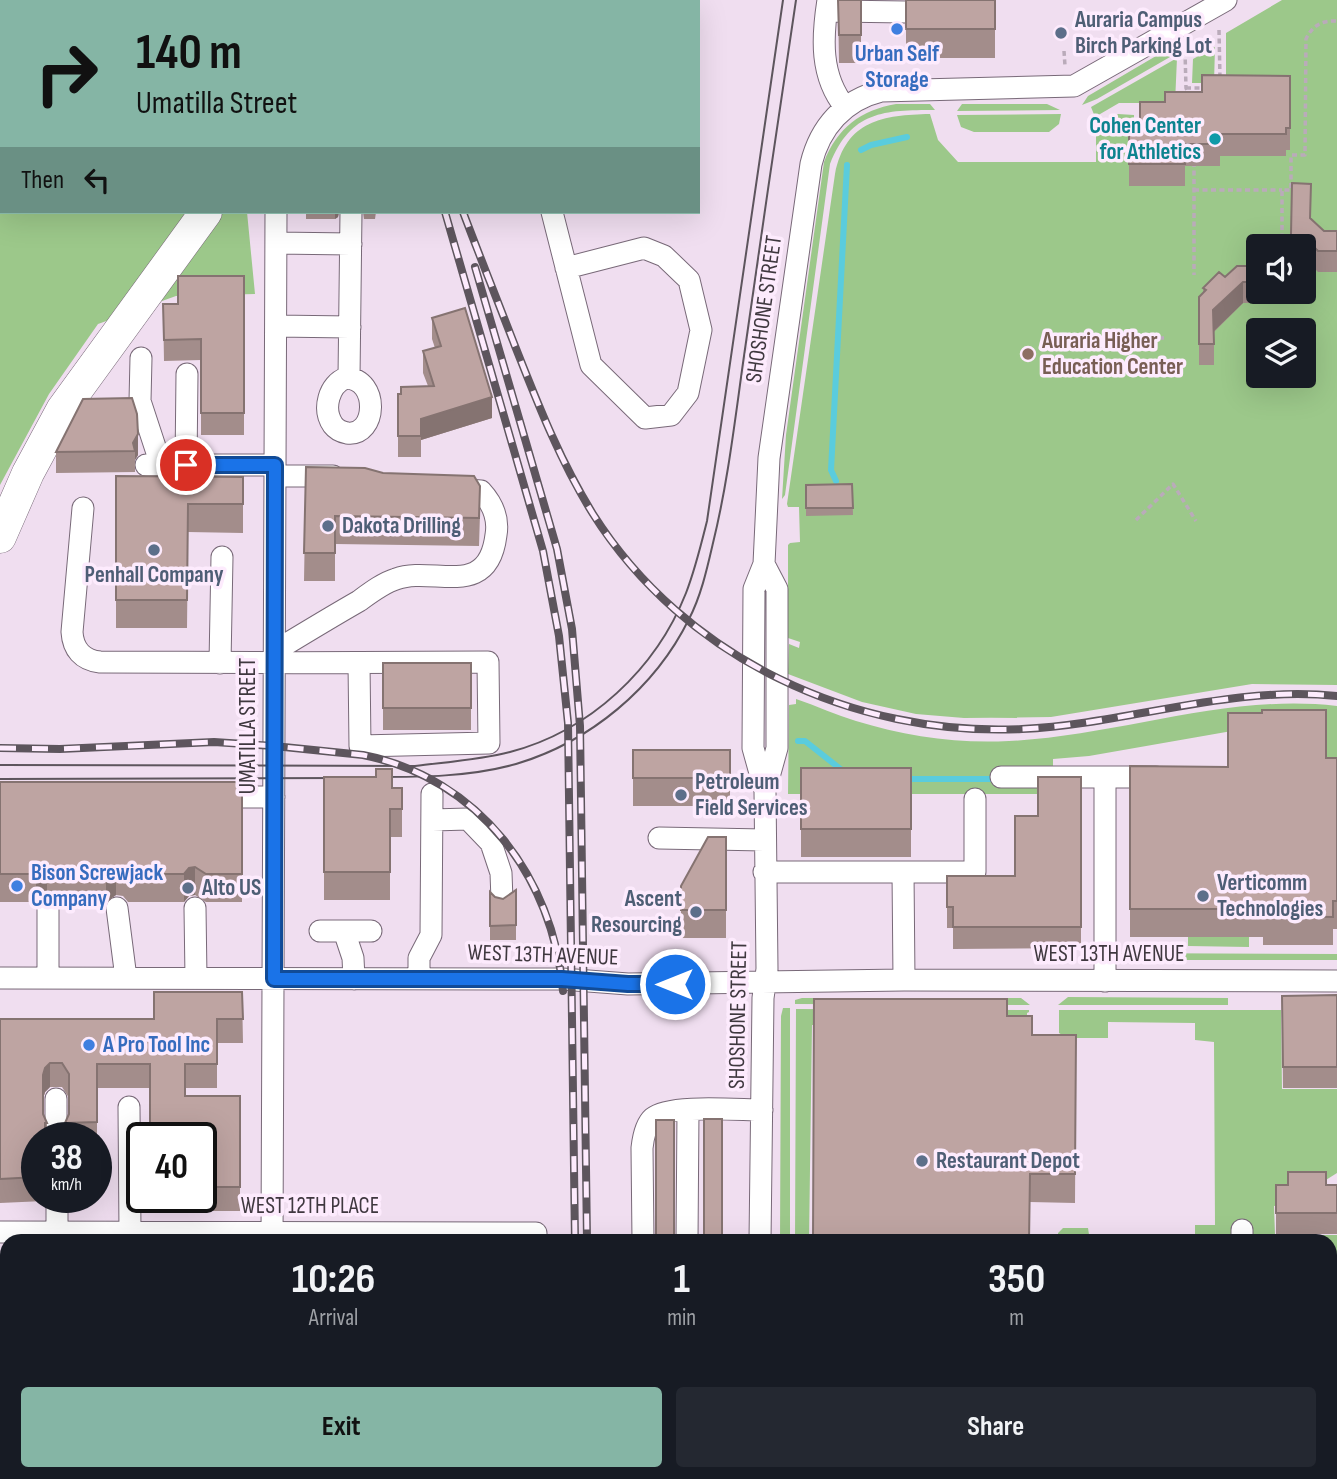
<!DOCTYPE html>
<style>
:root{--surface:#171b24;--page:#242831;--text:#f1f3f6;--muted:#9ea1a6;--accent:#85b5a5}
body{margin:0;font-family:"Sofia Sans Condensed",sans-serif;background:var(--page);color:var(--text);height:100vh;display:flex;flex-direction:column;font-size:26px;white-space:nowrap}
*{box-sizing:border-box;margin:0}
p{font-size:23px;color:var(--muted)}
.icon{flex:none;width:38px;height:38px;fill:none;stroke:currentColor;stroke-width:2;stroke-linecap:round;stroke-linejoin:round}
.map{position:relative;flex:1;overflow:hidden}
.panel{position:absolute;left:0px;top:1234px;width:1337px;height:247px;display:flex;flex-direction:column;background:var(--surface);border-radius:21px 21px 0 0;box-shadow:0 7px 28px #0002}
.panel>*{flex:none}
.guide{position:absolute;left:0px;top:0px;width:700px;height:214px;box-shadow:0 7px 28px #0002;background:#85b5a5;color:#111;overflow:hidden}
.controls{position:absolute;left:1246px;top:234px;display:grid;gap:14px}
.controls a{display:grid;place-items:center;width:70px;height:70px;border-radius:7px;background:var(--surface);box-shadow:0 7px 28px #0002;font-size:35px}
.speed{position:absolute;left:21px;top:1122px;display:flex;gap:14px;font-size:35px;font-weight:700;text-align:center}
.speed>*{display:grid;place-content:center;width:91px;height:91px;border-radius:50%;background:var(--surface);box-shadow:0 7px 28px #0002;line-height:1}
.speed small{font-size:18px;font-weight:400}
.speed .limit{border:4px solid #111;border-radius:10px;background:#fff;color:#111}
.pin{position:absolute;display:grid;place-items:center;width:60px;height:60px;color:#fff;margin:-30px;border:4px solid #fff;border-radius:50%;box-shadow:0 2px 7px #0007}
.me{position:absolute;width:77px;margin:-38px;rotate:270deg;stroke-linejoin:round;filter:drop-shadow(0 0 5px #0008)}
.turn{display:flex;align-items:center;gap:24px;height:147px;padding:0 21px;font-size:32px}
.turn .icon{width:91px;height:91px;stroke-width:2.5}
.turn b{display:block;font-size:49px;line-height:60px}
.then{display:flex;align-items:center;height:66px;padding:0 21px;background:#0003;gap:14px;font-size:26px}
.eta{display:flex;justify-content:space-evenly;align-items:center;height:119px;text-align:center}
.eta b{font-size:42px;font-weight:700;line-height:49px}
.action{display:flex;gap:14px;margin-top:auto;padding:14px 21px}
.action a{flex:1;height:80px;border-radius:7px;background:var(--accent);color:#111;font-size:28px;font-weight:700;line-height:80px;text-align:center}
.action a+a{background:var(--page);color:var(--text)}
.map>svg:first-child{display:block}
.green{fill:#9cc88a;fill-rule:evenodd}
.lines{fill:none;stroke-linecap:round;stroke-linejoin:round}
.stream{stroke:#5accdd;stroke-width:6}
.minor-casing{stroke:#786978;stroke-width:23}
.major-casing{stroke:#786978;stroke-width:30}
.highway-casing{stroke:#786978;stroke-width:33}
.path{stroke:#baabba;stroke-width:3.5;stroke-dasharray:5 3.5;stroke-linecap:butt}
.minor{stroke:#fff;stroke-width:21}
.major{stroke:#fff;stroke-width:28}
.highway{stroke:#fff;stroke-width:32}
.tram{stroke:#5d555d;stroke-width:2}
.rail-casing{stroke:#5d555d;stroke-width:8}
.rail{stroke:#fdebfd;stroke-width:5;stroke-dasharray:16;stroke-linecap:butt}
.wall{fill:#a38d8b}
.shaded-wall{fill:#857371}
.building{fill:#bea4a2;stroke:#857371;stroke-width:2}
.route-casing{stroke:#114b97;stroke-width:18}
.route{stroke:#1a73e8;stroke-width:12}
.shop-dot{fill:#3f7fe0;stroke:#fdebfd;stroke-width:2.5}
.service-dot{fill:#5c6f8a;stroke:#fdebfd;stroke-width:2.5}
.culture-dot{fill:#0f9aa8;stroke:#fdebfd;stroke-width:2.5}
.education-dot{fill:#8d6e63;stroke:#fdebfd;stroke-width:2.5}
.labels{text-anchor:middle;dominant-baseline:central;stroke-width:7;stroke-linejoin:round;paint-order:stroke}
.service-label{font-size:23px;font-weight:bold;fill:#4e5e75;stroke:#fdebfd;text-anchor:start}
.shop-label{font-size:23px;font-weight:bold;fill:#366cbe;stroke:#fdebfd;text-anchor:start}
.culture-label{font-size:23px;font-weight:bold;fill:#0d838f;stroke:#fdebfd;text-anchor:end}
.street-label{font-size:23px;fill:#3f383f;stroke:#fdebfd}
.education-label{font-size:23px;font-weight:bold;fill:#785e54;stroke:#fdebfd;text-anchor:start}
</style>
<div class="map">
<svg width="1337" height="1479" viewBox="0 0 1337 1479">
<rect width="100%" height="100%" fill="#f0def0"/>
<path class="green" d="M0 0H230L2 2V212H247L255 294 176 296 98 324 49 394 0 485Z
M1282 0H1337V685L1252 684 1051 717 964 718 916 714 862 702 788 674 789 644 799 648 800 642 788 638V545L790 543 800 542 799 507H788L787 504 835 174C846 120 883 115 930 114L938 140 958 162H1096V128L1118 114 1134 115V126H1140L1226 96V33ZM1258 247H1304V292H1258ZM1258 331H1304V376H1258Z
M1173 46 1177 53 1097 99 1082 105 1088 96Z
M1215 47 1214 83H1192L1193 59Z
M1177 58 1175 103H1119L1095 117 1091 107Z
M896 104H930L935 110C884 110 851 111 830 164L785 495 782 499 786 435 824 162C837 128 861 110 896 104Z
M962 104H1047L1060 110 957 111Z
M1061 114 1059 124 1049 132H974L961 127 957 115Z
M796 699C817 706 836 715 856 721 905 736 958 744 1009 741 1120 736 1225 693 1337 706V780H1326V729L1249 728 1089 756 1053 759V769L1038 787V799L1037 794H788L789 705 796 704Z
M1188 937H1249V947L1188 946Z
M1108 953 1337 954V960H1118Z
M1068 997 1228 998V1005H1058Z
M802 998H1021L1030 1005 795 1004V1000Z
M783 1008H790V1241H780L781 1016Z
M796 1009 1029 1010V1012L1027 1013V1017L1005 1026 812 1025 809 1241H795Z
M1059 1010H1281L1282 1089H1337V1173L1286 1205 1274 1206 1275 1235H1337V1278H1330V1241H1195V1225H1215L1214 1042 1195 1040V1023L1108 1022V1038H1067L1059 1033Z
M1063 1228H1088L1090 1241H1058V1233Z
M939 1474H1064L1059 1479 939 1478Z"/>
<g class="lines">
<path class="stream" d="M861 150 871 145 907 137
M836 481 831 470 847 165
M798 741H805L843 771
M904 779H996"/>
<defs>
<path id="minor" d="M307 0V2
M828 0C822 38 820 76 845 107
M599 2V0
M835 11 906 12
M552 212 591 365 645 418 671 415 688 393 701 330 689 280 664 256 644 248 566 268
M276 243 351 244
M276 326 350 327
M141 358 140 401 161 465
M346 378C380 379 377 437 347 433 342 432 336 429 333 425 322 409 329 384 346 378Z
M349 378 351 212
M146 465H275
M186 465 187 374
M275 476H333
M83 508 72 632C73 649 82 660 100 662 229 663 359 663 488 662L489 743 360 746 359 663
M275 651C303 634 331 617 359 601 370 593 383 583 396 579 433 565 488 601 496 535 499 518 492 503 481 491L454 489
M220 663 222 557
M1001 777H1156
M1105 777V981
M765 791 753 748 754 589 764 564 769 458 811 164C820 127 844 100 881 91L1074 86 1226 0
M213 797H274
M432 820 468 819 491 843 501 873 502 900
M659 838 764 840
M764 872H975V799
M903 872 904 980
M48 907V978
M117 908 126 978
M195 908 196 978
M320 931H371
M344 931 353 958 354 979
M0 978 562 979 628 984 904 980 1337 981
M419 979V958L431 935 432 794
M56 1099V1138
M129 1107 130 1232
M57 1197V1232
M1242 1230V1241
M0 1232 536 1233V1241
M272 1241 276 212
M643 1241 642 1148C643 1139 645 1125 653 1118 669 1104 738 1110 762 1110
M687 1241 688 1110
M760 1241 763 998 767 969 765 791 777 748V589L764 564
M537 1474V1479
M646 1474V1479
M769 1474 774 1479
M1099 1474V1479
M1244 1474V1479
M60 1479V1474
M226 1479 233 1474
M272 1479V1474
M686 1479V1474"/>
<path id="major" d="M179 0 180 2
M0 147 2 149"/>
<path id="highway" d="M257 2V0
M0 537 28 473 62 410 206 212"/>
</defs>
<use href="#minor" class="minor-casing"/>
<use href="#major" class="major-casing"/>
<use href="#highway" class="highway-casing"/>
<path class="path" d="M1219 30 1220 79
M1064 51 1065 66
M1185 51 1186 88 1189 95
M1186 88H1205
M1194 162V275
M1194 190H1282
M1282 247V190H1291V155H1305L1306 39C1312 26 1322 20 1337 21
M1109 338H1164
M1136 520 1173 484 1196 521"/>
<use href="#minor" class="minor"/>
<use href="#major" class="major"/>
<use href="#highway" class="highway"/>
<path class="tram" d="M0 765 415 766C447 762 479 760 510 752 590 731 656 669 686 593 695 570 701 545 707 521L783 0
M374 777C421 777 470 777 516 764 590 742 655 688 689 619 701 596 707 569 713 543 728 482 735 419 744 356 761 237 778 119 796 0
M0 779 343 778"/>
<defs>
<path id="rail" d="M384 0V2
M396 0V2
M445 212 543 551 559 636 568 723 575 1241
M463 212C480 257 498 302 515 346 538 404 560 461 593 514 684 658 854 737 1022 729 1128 724 1229 685 1337 696
M475 267 557 549 572 629 580 726 587 1241
M0 748 60 749 214 742 274 746 363 755C479 778 553 877 563 991
M578 1474V1479
M590 1474 591 1479"/>
</defs>
<use href="#rail" class="rail-casing"/>
<use href="#rail" class="rail"/>
</g>
<path class="wall" d="M838 0H861V63H839Z
M906 0H995V58H906Z
M1290 76V150H1286V156H1220V166H1185V186H1129V134H1140L1165 102 1202 92Z
M1292 183 1311 218 1324 231H1337V272H1318L1310 264 1305 269 1304 268V247H1291Z
M306 212H339L338 217 335 219H306Z
M363 212H376L375 219H364Z
M1258 266V292H1279V303H1243L1214 332V365H1199V297L1203 293V288L1225 277Z
M244 276V435H201V360L164 361 163 304H178Z
M432 318 492 418 421 440V457H398V394L428 386 423 373V351L435 348 432 339Z
M132 398 138 455 135 460V472L56 473V452Z
M306 467 480 514 479 546 335 544V581H304Z
M116 476 243 477V533L188 532 187 628H116Z
M852 484 853 515 806 516V485Z
M383 663H471V730H383Z
M1262 713 1326 758H1337V929H1333V945H1263V937H1130V766L1228 767Z
M633 750H730V806H633Z
M801 768H911V857H801Z
M324 777 392 788H402V837H390V900H324Z
M1081 777V948L953 949V928H947V876H1015L1038 816Z
M0 782H242V902H206L195 895 189 896 184 902H128L123 896 116 895 106 902H60L55 896 47 894 41 896 36 902H0Z
M726 837V938H681V886Z
M516 890V940H490V892L495 897 503 899Z
M242 992 243 1043H217V1088H185V1096H240V1211H186V1203H150V1197H201V1138L150 1088H97V1146H96V1138H65V1123L69 1114V1098L62 1087H50L45 1092 43 1099V1114L47 1123V1138H37V1197H44V1201L0 1203V1019H154Z
M1337 995V1088H1283L1282 996Z
M1007 1016 1032 1035H1076L1075 1203 1030 1202Z
M1276 1185H1337V1234H1276Z
M1330 1258H1337V1459L1330 1460Z
M0 1354 7 1356V1472H0Z
M304 1474H344V1479H304Z
M658 1474H674V1479H658Z
M703 1474H720V1479H703Z"/>
<path class="shaded-wall" d="M335 212H339L338 217 335 219Z
M1310 243V264L1305 269V248Z
M1243 282V303L1213 332V310Z
M492 397V418L421 440V419Z
M138 434V455L135 460V451L133 443Z
M47 866V894L41 896 36 902V874L41 868Z
M116 867V895L106 902V874Z
M195 867V895L189 896 184 902V874L189 868Z
M50 1063V1087L45 1092 43 1099V1075L45 1068Z"/>
<path class="building" d="M338 0H375V2H338Z
M525 0H574V2H525Z
M612 0H660L659 2H611Z
M838 0H861V35H839Z
M906 0H995V29H906Z
M1202 75 1290 76V128H1286V134H1220V144H1185V164H1129V134H1140V102H1165V92H1202Z
M1292 183 1311 184 1310 218 1324 231H1337V251H1318L1310 243 1305 248 1291 234Z
M1237 266H1258V282H1243L1213 310 1214 344H1199V297L1206 290 1203 288 1219 272 1225 277Z
M178 276H244V413H201V339L164 340 163 304H178Z
M465 308 492 397 421 419V436H398V394H401V387L434 386 423 351 441 346 432 318Z
M132 398 137 414 138 434 133 443 135 451 56 452 83 399Z
M306 467 365 468 383 473 474 476 480 486 479 518 335 516V553H304Z
M116 476 243 477V504H188L187 600H116Z
M852 484 853 508H806V485Z
M383 663H471V708H383Z
M1262 710H1326V758H1337V901H1333V917L1263 916V909H1130V766L1228 767V713H1262Z
M633 750H730V778H633Z
M801 768H911V829H801Z
M376 769H392V788H402V809H390V872H324V777H376Z
M1038 777H1081V927H953V907H947V876H1015V816H1038Z
M0 782H242V874H206L195 867 189 868 184 874H128L123 868 116 867 106 874H60L55 868 47 866 41 868 36 874H0Z
M708 837H726V910H681V886Z
M516 890V925L490 926V892L495 897 503 899Z
M154 992H242L243 1019H217V1064H185V1096H240V1187H201V1138H150V1064H97V1122L65 1123 69 1114V1074L62 1063H50L45 1068 43 1075V1114L47 1123H45V1138H37V1177L0 1179V1019H154Z
M1337 995V1067H1283L1282 996Z
M814 999H1007V1016H1032V1035H1076L1075 1174H1030L1029 1241H813Z
M704 1119H722V1241H704Z
M656 1120H674V1241H656Z
M1288 1172H1326V1185H1337V1213H1276V1185H1288Z
M55 1236H220V1241H55Z
M1330 1258H1337V1438H1330Z
M0 1354 7 1356V1444H0Z"/>
<g class="lines">
<defs>
<path id="route" d="M186 465H275L274 979H562L628 984H675"/>
</defs>
<use href="#route" class="route-casing"/>
<use href="#route" class="route"/>
</g>
<g class="shop-dot">
<circle cx="897" cy="29" r="7"/>
<circle cx="17" cy="886" r="7"/>
<circle cx="89" cy="1045" r="7"/>
</g>
<g class="service-dot">
<circle cx="1061" cy="33" r="7"/>
<circle cx="328" cy="526" r="7"/>
<circle cx="154" cy="550" r="7"/>
<circle cx="681" cy="795" r="7"/>
<circle cx="188" cy="888" r="7"/>
<circle cx="1203" cy="896" r="7"/>
<circle cx="696" cy="912" r="7"/>
<circle cx="922" cy="1161" r="7"/>
</g>
<circle class="culture-dot" cx="1215" cy="139" r="7"/>
<circle class="education-dot" cx="1028" cy="354" r="7"/>
<g class="labels">
<g class="service-label">
<text x="1075" y="20">Auraria Campus<tspan x="1075" dy="26">Birch Parking Lot</tspan></text>
<text x="342" y="526">Dakota Drilling</text>
<text x="154" y="575" text-anchor="middle">Penhall Company</text>
<text x="695" y="782">Petroleum<tspan x="695" dy="26">Field Services</tspan></text>
<text x="1217" y="883">Verticomm<tspan x="1217" dy="26">Technologies</tspan></text>
<text x="202" y="888">Alto US</text>
<text x="682" y="899" text-anchor="end">Ascent<tspan x="682" dy="26">Resourcing</tspan></text>
<text x="936" y="1161">Restaurant Depot</text>
</g>
<g class="shop-label">
<text x="897" y="54" text-anchor="middle">Urban Self<tspan x="897" dy="26">Storage</tspan></text>
<text x="31" y="873">Bison Screwjack<tspan x="31" dy="26">Company</tspan></text>
<text x="103" y="1045">A Pro Tool Inc</text>
</g>
<g class="culture-label">
<text x="1201" y="126">Cohen Center<tspan x="1201" dy="26">for Athletics</tspan></text>
</g>
<g class="street-label">
<text transform="translate(764 309) rotate(-82)">SHOSHONE STREET</text>
<text transform="translate(248 726) rotate(-90)">UMATILLA STREET</text>
<text x="1109" y="954">WEST 13TH AVENUE</text>
<text transform="translate(543 955) rotate(2)">WEST 13TH AVENUE</text>
<text transform="translate(738 1015) rotate(-89)">SHOSHONE STREET</text>
<text x="310" y="1206">WEST 12TH PLACE</text>
</g>
<g class="education-label">
<text x="1042" y="341">Auraria Higher<tspan x="1042" dy="26">Education Center</tspan></text>
</g>
</g>
</svg>
<div class="controls">
<a><svg class="icon" aria-label="sound" viewBox="0 0 24 24"><path d="M4 9h4l5-4v14l-5-4H4zM17 9q2 3 0 6"/></svg></a>
<a><svg class="icon" aria-label="layers" viewBox="0 0 24 24"><path d="M12 4l9 5-9 5-9-5zM3 14l9 5 9-5"/></svg></a>
</div>
<div class="speed"><div>38<small>km/h</small></div><div class="limit">40</div></div>
<div class="pin" style="left:186px;top:465px;background:#d93025"><svg class="icon" aria-label="arrive" viewBox="0 0 24 24"><path d="M6 21V4h12l-3 4 3 4H6"/></svg></div>
<svg class="me" style="left:675px;top:984px" viewBox="-20 -20 40 40"><circle r="17" fill="#1a73e8" stroke="#fff" stroke-width="3"/><path d="M0-11L8 9 0 5-8 9z" fill="#fff"/></svg>
<div class="guide">
<div class="turn"><svg class="icon" aria-label="right" viewBox="0 0 24 24"><path d="M7 20v-9h11M14 6l5 5-5 5"/></svg><div><b>140 m</b>Umatilla Street</div></div>
<div class="then">Then<svg class="icon" aria-label="left" viewBox="0 0 24 24"><path d="M17 20v-9H6M10 6l-5 5 5 5"/></svg></div>
</div>
<section class="panel">
<div class="eta">
<div><b>10:26</b><p>Arrival</p></div>
<div><b>1</b><p>min</p></div>
<div><b>350</b><p>m</p></div>
</div>
<div class="action"><a>Exit</a><a>Share</a></div>
</section>
</div>
